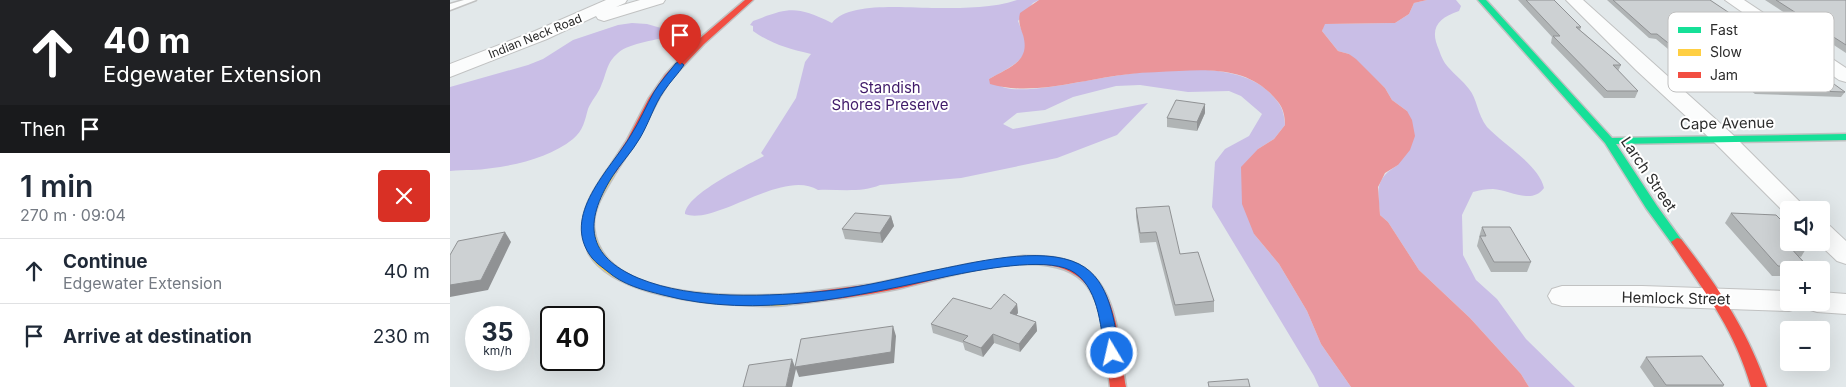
<!DOCTYPE html>
<meta charset="utf-8">
<style>
:root{--surface:#fff;--page:#f2f2f3;--text:#1f2937;--muted:#747a83;--line:#e0e1e3}
body{margin:0;font-family:Inter,sans-serif;background:var(--page);color:var(--text);height:100vh;display:flex;flex-direction:column;font-size:19px;white-space:nowrap}
*{box-sizing:border-box;margin:0}
p{font-size:16px;color:var(--muted)}
.icon{flex:none;width:28px;height:28px;fill:none;stroke:currentColor;stroke-width:2;stroke-linecap:round;stroke-linejoin:round}
.map{position:relative;flex:1;overflow:hidden}
.drawer{display:flex;flex-direction:column;background:var(--surface);width:450px}
.drawer>*{flex:none}
.top-card{background:#202124;color:#fff;overflow:hidden}
.tools{position:absolute;left:1330px;top:201px;display:grid;gap:10px}
.tools a{display:grid;place-items:center;width:50px;height:50px;border-radius:5px;background:var(--surface);box-shadow:0 5px 20px #0002;font-size:25px}
.speed{position:absolute;left:15px;top:306px;display:flex;gap:10px;font-size:25px;font-weight:700;text-align:center}
.speed>*{display:grid;place-content:center;width:65px;height:65px;border-radius:50%;background:var(--surface);box-shadow:0 5px 20px #0002;line-height:1}
.speed small{font-size:12px;font-weight:400}
.speed .limit{border:2px solid #111;border-radius:8px;background:#fff;color:#111}
.pin{position:absolute;display:grid;place-items:center;width:42px;height:42px;color:#fff;margin:-51px -21px;border-radius:50% 50% 50% 0;rotate:-45deg;box-shadow:0 0 5px #0007}
.pin .icon{rotate:45deg}
.me{position:absolute;width:55px;margin:-28px;rotate:351deg;stroke-linejoin:round;filter:drop-shadow(0 0 4px #0008)}
.turn{display:flex;align-items:center;gap:18px;height:105px;padding:0 20px;font-size:22px}
.turn .icon{width:65px;height:65px;stroke-width:2.5}
.turn b{display:block;font-size:35px;line-height:42px}
.then{display:flex;align-items:center;height:48px;padding:0 20px;background:#0003;gap:10px;font-size:19px}
.round{display:grid;place-items:center;flex:none;width:52px;height:52px;border-radius:5px;background:var(--page)}
.overview{display:flex;align-items:center;justify-content:space-between;height:85px;padding:0 20px}
h1{font-size:30px;font-weight:600;line-height:38px}
ul{padding:0;list-style:none}
li{display:flex;align-items:center;gap:15px;height:65px;padding:0 20px;border-top:1px solid var(--line)}
li div{flex:1}
li b{display:block;font-size:19px}
li em{font-style:normal}
main{display:flex;flex:1;min-height:0}
.map>svg:first-child{display:block}
.green{fill:#c9bee6}
.water{fill:#ea959a}
.lines{fill:none;stroke-linecap:round;stroke-linejoin:round}
.lane-casing{stroke:#c1c2c2;stroke-width:3}
.street-casing{stroke:#c1c2c2;stroke-width:2}
.fast-casing{stroke:#c1c2c2;stroke-width:3}
.slow-casing{stroke:#c1c2c2;stroke-width:3}
.jam-casing{stroke:#c1c2c2;stroke-width:3}
.lane{fill:#fbfcfc;fill-rule:evenodd}
.street{fill:#fbfcfc;fill-rule:evenodd}
.fast{fill:#16e098;fill-rule:evenodd}
.slow{fill:#ffcf43;fill-rule:evenodd}
.jam{fill:#f24e42;fill-rule:evenodd}
.wall{fill:#b0b4b5}
.shaded-wall{fill:#909294}
.building{fill:#cdd1d3;stroke:#909294}
.route{fill:#1a73e8;stroke:#114b97}
.labels{text-anchor:middle;dominant-baseline:central;stroke-width:4;stroke-linejoin:round;paint-order:stroke}
.far-street-label{font-size:12px;fill:#2c2c2c;stroke:#fff}
.park-label{font-size:15px;fill:#401b69;stroke:#fff}
.street-label{font-size:15px;fill:#2c2c2c;stroke:#fff}
.key{fill:#fff;stroke:#c0c0c0;stroke-width:1}
.key-label{font-size:14px;fill:#2c2c2c}
</style>
<main>
<section class="drawer">
<div class="top-card">
<div class="turn"><svg class="icon" aria-label="ahead" viewBox="0 0 24 24"><path d="M12 20V5M6 11l6-6 6 6"/></svg><div><b>40 m</b>Edgewater Extension</div></div>
<div class="then">Then<svg class="icon" aria-label="arrive" viewBox="0 0 24 24"><path d="M6 21V4h12l-3 4 3 4H6"/></svg></div>
</div>
<div class="overview"><div><h1>1 min</h1><p>270 m · 09:04</p></div><a class="round" style="background:#d93025;color:#fff"><svg class="icon" aria-label="close" viewBox="0 0 24 24"><path d="M6 6l12 12M18 6L6 18"/></svg></a></div>
<ul>
<li><svg class="icon" aria-label="ahead" viewBox="0 0 24 24"><path d="M12 20V5M6 11l6-6 6 6"/></svg><div><b>Continue</b><p>Edgewater Extension</p></div><em>40 m</em></li>
<li><svg class="icon" aria-label="arrive" viewBox="0 0 24 24"><path d="M6 21V4h12l-3 4 3 4H6"/></svg><div><b>Arrive at destination</b></div><em>230 m</em></li>
</ul>
</section>
<div class="map">
<svg width="1396" height="387" viewBox="0 0 1396 387">
<rect width="100%" height="100%" fill="#e2e8ea"/>
<path class="green" d="M567 0H589L583 3 568 21C571 29 575 37 576 45 578 61 551 72 539 79 544 82 551 87 556 88 573 92 607 86 624 83 675 74 779 53 819 92 830 103 834 109 835 125L824 139 808 149 804 234 829 264 857 311 871 344 901 387H869L864 376 762 207 765 162 775 149 799 136 812 114 791 96 779 91 738 92 690 85 666 86 623 97 595 110 567 113 553 124 563 129 698 103 667 135 607 158 511 178 430 185C412 193 388 189 368 190 333 168 265 226 235 214 236 194 296 166 314 156L311 153 346 98 355 62 361 54C339 49 321 44 303 31V26L300 25 303 21C340 7 346 6 382 23 399 0 464 9 491 8 516 8 543 8 567 0Z
M977 0H1006L1011 6 1009 11C988 18 979 28 989 50 991 56 994 63 998 67 1005 75 1013 81 1019 89 1027 98 1027 114 1037 127 1053 144 1089 165 1094 188 1082 205 1060 190 1043 189 1036 189 1030 190 1023 192L1012 215 1013 255 1026 280 1047 299 1076 339 1125 387H1079L1071 374 1020 318 969 270 938 222 930 215C928 190 924 179 948 165L957 111 942 100 935 88 899 54 888 51 872 31 874 24 945 23 959 14 964 3Z
M182 23 197 24 225 32V34C208 41 180 42 168 53 156 63 157 73 151 86 148 94 141 101 138 109 135 120 133 131 123 139 97 160 55 168 22 170 15 170 8 170 0 171V87L78 65 93 59 123 40 168 25Z"/>
<path class="water" d="M589 0H977L964 3 959 14 945 23 875 24 872 31 888 51 899 54 906 59 935 88 942 100 957 111 962 120 965 136 960 150 948 165 935 173 928 187 930 215 938 222 969 270 1020 318 1071 374 1079 387H901L871 344 857 311 829 264 804 234 792 204 791 167 808 149 824 139 835 125C835 109 830 103 819 92 795 69 760 69 729 71 713 72 696 72 680 74 637 78 583 97 540 84L539 79C559 67 581 62 573 35 570 27 568 21 570 13Z"/>
<g class="lines">
<defs>
<path id="lane" d="M14 0H26L0 10V4Z"/>
<path id="street" d="M156 0H177L175 3 166 7 190 0H215L213 3 154 21 148 19 146 16 97 39 0 77V64L85 31Z
M1116 0H1133L1281 133 1358 210H1339L1337 215 1265 143 1186 70Z
M1275 0H1294L1396 68V82L1389 80Z
M1371 224 1380 226 1396 241V264L1387 261 1367 242H1371Z
M1112 286H1192L1339 291V302H1352L1349 308 1339 311 1192 306H1112L1102 303 1098 296 1102 289Z
M1371 292 1396 294V314L1367 312 1357 309 1353 302H1371Z"/>
<path id="fast" d="M1028 0H1036L1162 138 1396 134V140L1166 144 1207 206 1233 242 1231 245H1223L1196 208 1155 143Z"/>
<path id="slow" d="M161 169 166 172C157 188 142 208 144 228 152 302 291 297 345 294L350 296 352 299 350 302C327 309 297 305 274 304 235 301 161 291 139 254 137 250 136 244 135 239 133 233 132 227 133 221 135 202 147 185 157 170Z"/>
<path id="jam" d="M295 0H303L254 44 221 79 209 98 187 140 166 172 161 175 157 174 156 172 177 140 199 98 215 75 248 40Z
M1227 238 1231 239C1267 285 1298 331 1317 387H1301C1283 326 1255 293 1221 242Z
M573 256C589 256 606 256 622 262 669 279 669 346 676 387H660C656 356 657 314 638 287 604 239 494 279 447 289 413 296 379 300 345 304L340 302 338 299 340 296 345 294 423 284 519 264Z"/>
</defs>
<use href="#lane" class="lane-casing"/>
<use href="#street" class="street-casing"/>
<use href="#fast" class="fast-casing"/>
<use href="#slow" class="slow-casing"/>
<use href="#jam" class="jam-casing"/>
<use href="#lane" class="lane"/>
<use href="#street" class="street"/>
<use href="#fast" class="fast"/>
<use href="#slow" class="slow"/>
<use href="#jam" class="jam"/>
</g>
<path class="wall" d="M1068 0H1104L1131 27 1130 30 1171 65 1168 71 1188 91 1185 98H1154L1101 43 1102 37Z
M1157 0H1260L1395 92 1391 97 1305 94 1299 89H1266L1206 39 1199 38Z
M1315 0H1396V53Z
M755 113 747 131 717 127V118Z
M686 208 730 254 764 301V312L725 316 706 242 690 243 686 217Z
M1281 213 1357 247 1351 257 1349 256 1358 267 1356 270H1339V276H1322L1275 223Z
M441 216 444 226 432 243 395 239 392 229Z
M1032 227 1081 262 1077 272H1041L1027 246 1029 238V237Z
M567 304 568 313 566 315 586 322 587 331 570 352 544 343 533 357 515 350 513 343 483 333 481 324 541 309Z
M1196 357 1274 385 1273 387H1204L1190 367Z"/>
<path class="shaded-wall" d="M755 104V113L747 131V122Z
M441 216 444 226 432 243 430 233Z
M55 232 61 242 38 290 0 297V285Z
M567 304 568 313 561 322 560 313Z
M586 322 587 331 570 352 569 344Z
M443 326 446 336 444 363 349 377 346 369 342 387H336L342 359 345 367Z
M543 334 544 343 533 357 531 348Z"/>
<path class="building" d="M1076 0H1104L1131 27H1126L1171 65H1163L1188 91H1157L1103 36H1110Z
M1163 0H1260L1359 66 1395 92 1308 89 1301 84H1269L1207 34H1201Z
M1326 0H1396V45Z
M726 100 755 104 747 122 717 118Z
M719 206 730 254 748 252 764 301 725 305 706 232 690 233 686 208Z
M405 213 441 216 430 233 392 229Z
M1281 213 1326 215 1339 228V242H1353L1357 247 1339 246 1358 267 1328 266Z
M1032 227H1060L1081 262H1044L1030 236H1036Z
M55 232 31 280 0 285V255L8 241Z
M554 294 567 304 560 313 586 322 569 344 543 334 531 348 513 341 518 336 481 324 503 298 541 309Z
M443 326 441 352 345 367 351 339Z
M1252 356 1274 385H1216L1196 357Z
M342 359 336 387H293L299 365Z
M798 379 800 387H759L758 382Z"/>
<path class="route" d="M230 62 234 65C228 74 220 82 214 91 204 105 199 123 190 138 182 152 170 164 162 177 133 223 137 256 188 278 217 290 249 294 280 295 315 296 350 294 385 290 417 286 449 278 481 271 522 263 591 245 629 264 661 280 664 323 670 353L668 357 662 359 657 357 655 353C650 325 649 285 620 270 593 257 529 270 499 276 406 296 308 320 213 295 193 290 173 285 157 271 152 267 146 263 142 258 109 216 161 169 181 135 190 121 196 106 204 92 210 82 219 72 226 63Z"/>
<g class="labels">
<g class="far-street-label">
<text transform="translate(85 36) rotate(-22)">Indian Neck Road</text>
</g>
<g class="park-label">
<text x="440" y="87">Standish<tspan x="440" dy="17">Shores Preserve</tspan></text>
</g>
<g class="street-label">
<text transform="translate(1277 123) rotate(-1)">Cape Avenue</text>
<text transform="translate(1199 174) rotate(56)">Larch Street</text>
<text transform="translate(1226 298) rotate(1)">Hemlock Street</text>
</g>
</g>
<rect x="1218" y="12" width="166" height="80" rx="8" class="key"/>
<rect x="1228" y="27" width="23" height="6" fill="#16e098"/>
<rect x="1228" y="49" width="23" height="7" fill="#ffcf43"/>
<rect x="1228" y="72" width="23" height="6" fill="#f24e42"/>
<g class="key-label">
<text x="1260" y="35">Fast</text>
<text x="1260" y="57">Slow</text>
<text x="1260" y="80">Jam</text>
</g>
</svg>
<div class="tools">
<a><svg class="icon" aria-label="sound" viewBox="0 0 24 24"><path d="M4 9h4l5-4v14l-5-4H4zM17 9q2 3 0 6"/></svg></a>
<a>+</a>
<a>−</a>
</div>
<div class="speed"><div>35<small>km/h</small></div><div class="limit">40</div></div>
<div class="pin" style="left:230px;top:65px;background:#d93025"><svg class="icon" aria-label="arrive" viewBox="0 0 24 24"><path d="M6 21V4h12l-3 4 3 4H6"/></svg></div>
<svg class="me" style="left:662px;top:353px" viewBox="-20 -20 40 40"><circle r="17" fill="#1a73e8" stroke="#fff" stroke-width="3"/><path d="M0-11L8 9 0 5-8 9z" fill="#fff"/></svg>
</div>
</main>
